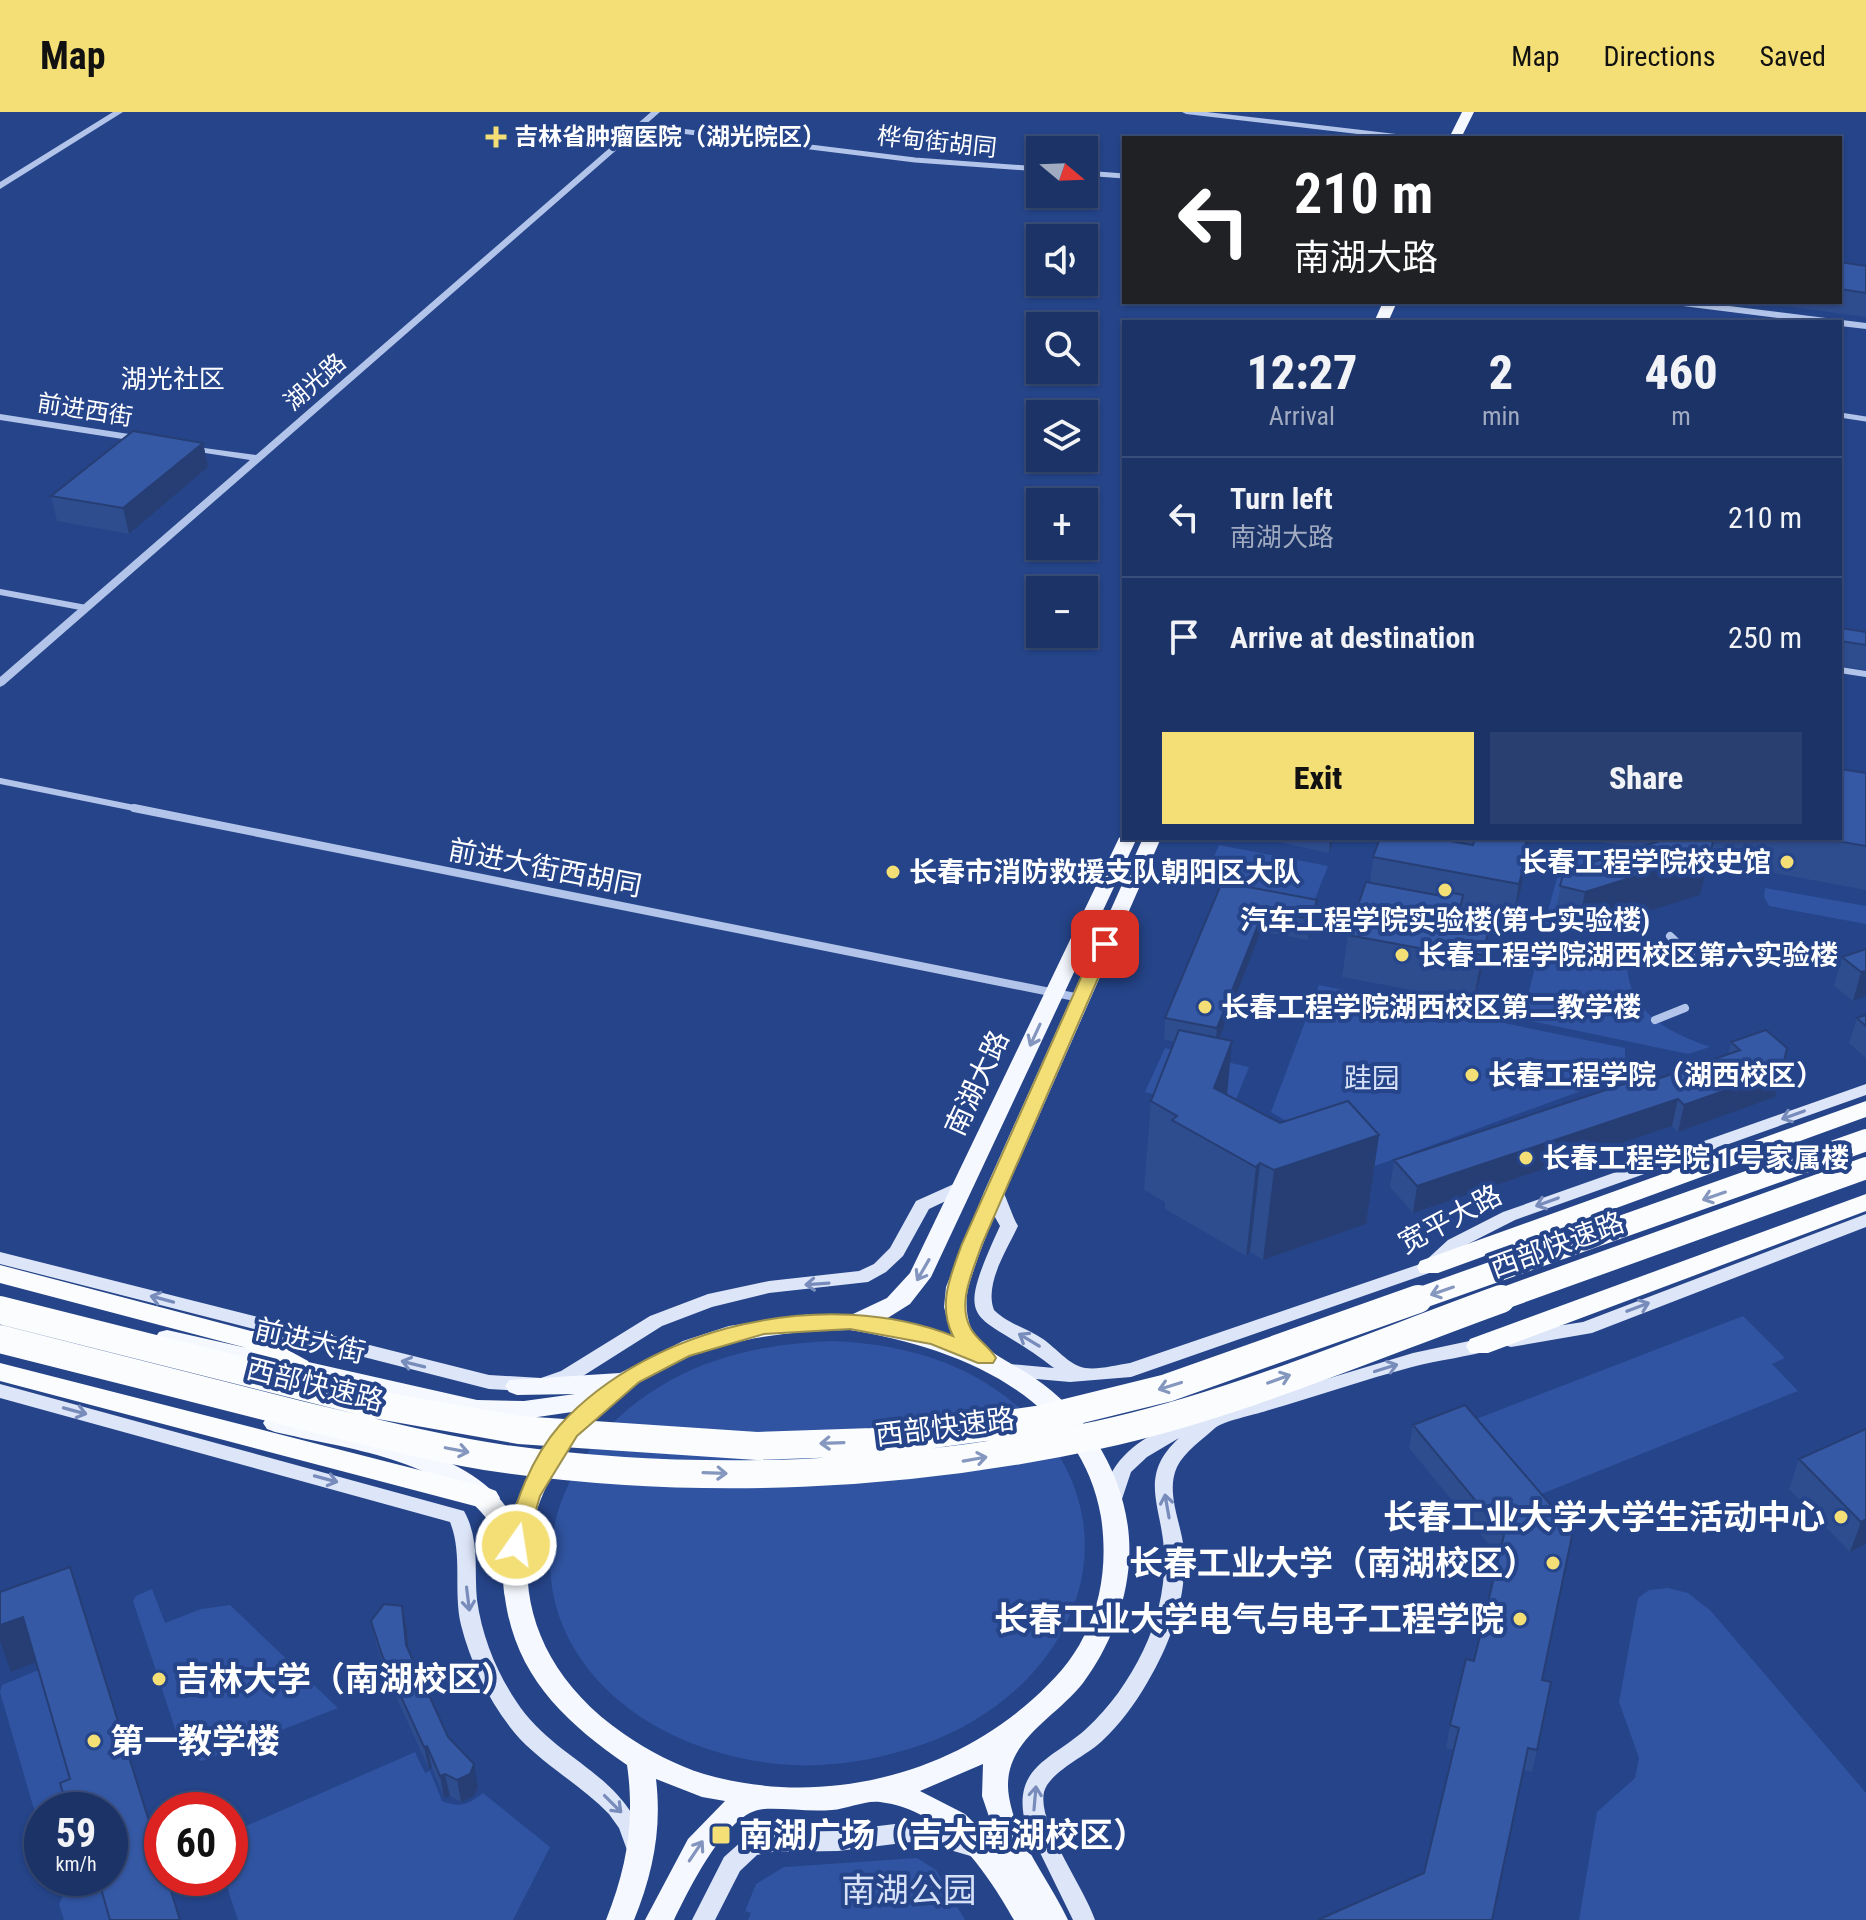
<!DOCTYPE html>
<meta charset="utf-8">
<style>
:root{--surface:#1c3367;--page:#293f70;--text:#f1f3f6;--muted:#a0aac0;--line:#3a4e7b;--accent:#f3df76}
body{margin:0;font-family:"Roboto Condensed","Noto Sans SC",sans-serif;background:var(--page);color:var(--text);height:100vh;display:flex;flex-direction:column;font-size:30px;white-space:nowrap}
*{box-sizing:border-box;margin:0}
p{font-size:26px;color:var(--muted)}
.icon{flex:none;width:44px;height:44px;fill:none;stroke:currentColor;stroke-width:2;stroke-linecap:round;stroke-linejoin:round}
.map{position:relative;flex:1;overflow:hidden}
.details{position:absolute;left:1122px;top:208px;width:720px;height:520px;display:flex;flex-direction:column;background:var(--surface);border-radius:0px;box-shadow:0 2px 6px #0004,0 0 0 2px var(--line)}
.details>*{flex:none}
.banner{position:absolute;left:1122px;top:24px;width:720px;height:168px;border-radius:0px;box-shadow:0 2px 6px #0004,0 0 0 2px var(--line);background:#202124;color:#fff;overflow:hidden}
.needle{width:52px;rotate:109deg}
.buttons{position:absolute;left:1026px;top:24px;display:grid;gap:16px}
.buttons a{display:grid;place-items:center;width:72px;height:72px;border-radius:0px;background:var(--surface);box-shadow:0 2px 6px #0004,0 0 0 2px var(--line);font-size:40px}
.speed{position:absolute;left:24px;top:1680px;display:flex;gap:16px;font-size:40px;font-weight:700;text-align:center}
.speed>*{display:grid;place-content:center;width:104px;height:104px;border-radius:50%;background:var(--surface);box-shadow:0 2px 6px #0004,0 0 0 2px var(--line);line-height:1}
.speed small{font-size:20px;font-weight:400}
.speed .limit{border:12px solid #d22;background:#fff;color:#111}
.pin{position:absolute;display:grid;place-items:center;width:68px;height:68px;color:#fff;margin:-34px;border-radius:16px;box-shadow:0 4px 12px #0006}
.me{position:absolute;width:88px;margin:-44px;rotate:13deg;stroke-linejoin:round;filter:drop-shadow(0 0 6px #0008)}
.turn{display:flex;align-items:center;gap:28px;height:168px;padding:0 40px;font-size:36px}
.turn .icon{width:104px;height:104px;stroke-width:2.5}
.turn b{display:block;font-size:56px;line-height:68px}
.eta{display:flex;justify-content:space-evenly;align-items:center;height:136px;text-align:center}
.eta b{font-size:48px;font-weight:800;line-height:56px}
.action{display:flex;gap:16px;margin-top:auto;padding:16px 40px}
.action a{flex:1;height:92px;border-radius:0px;background:var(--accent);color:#111;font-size:32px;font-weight:800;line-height:92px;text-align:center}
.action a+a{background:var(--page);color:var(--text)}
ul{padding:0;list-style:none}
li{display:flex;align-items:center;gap:24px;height:120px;padding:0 40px;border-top:2px solid var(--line)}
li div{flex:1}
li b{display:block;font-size:30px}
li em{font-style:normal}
header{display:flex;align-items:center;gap:48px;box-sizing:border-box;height:112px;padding:0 40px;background:var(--accent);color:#111}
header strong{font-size:38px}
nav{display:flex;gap:44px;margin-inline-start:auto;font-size:28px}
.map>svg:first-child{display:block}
.green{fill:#3054a1}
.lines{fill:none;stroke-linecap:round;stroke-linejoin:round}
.minor-far2{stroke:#b2c4e9;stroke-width:5}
.minor-far1{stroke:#b2c4e9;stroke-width:6}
.minor{stroke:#b2c4e9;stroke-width:8}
.tertiary{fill:#b2c4e9;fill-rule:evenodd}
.secondary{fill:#dde5f8;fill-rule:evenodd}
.primary{fill:#f5f8fe;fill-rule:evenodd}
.trunk{fill:#fafcfe;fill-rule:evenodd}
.trunk-bridge-far1{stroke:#fafcfe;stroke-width:22}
.trunk-bridge{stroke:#fafcfe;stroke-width:28}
.wall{fill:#2e4d8f}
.shaded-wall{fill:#263e74}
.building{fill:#3659a6;stroke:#263e74;stroke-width:2}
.oneway{stroke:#8395be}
.oneway2{stroke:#788cbb}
.oneway3{stroke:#8597be}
.route{fill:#f3df76;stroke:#9e914d;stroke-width:2}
.poi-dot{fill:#f3df76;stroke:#254489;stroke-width:3}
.labels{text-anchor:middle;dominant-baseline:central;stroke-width:8;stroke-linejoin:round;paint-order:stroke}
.far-poi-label{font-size:24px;font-weight:bold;fill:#fff;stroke:#254489;text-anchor:start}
.far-street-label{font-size:24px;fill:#fff;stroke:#254489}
.far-quarter-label{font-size:26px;fill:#fff;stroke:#254489}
.poi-label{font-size:28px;font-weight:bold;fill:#fff;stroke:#254489;text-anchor:start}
.street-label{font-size:28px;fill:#fff;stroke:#254489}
.park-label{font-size:28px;fill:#d6e1f7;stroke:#254489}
.near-poi-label{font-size:34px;font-weight:bold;fill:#fff;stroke:#254489;text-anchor:end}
.near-park-label{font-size:34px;fill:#d6e1f7;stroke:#254489}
</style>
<header>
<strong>Map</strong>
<nav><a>Map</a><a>Directions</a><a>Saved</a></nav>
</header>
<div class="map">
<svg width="1866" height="1808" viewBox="0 0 1866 1808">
<rect width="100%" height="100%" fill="#254489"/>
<path class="green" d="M1219 733 1328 754 1313 792 1202 770Z
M1575 741 1680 760 1555 800 1550 818 1543 817 1563 744Z
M1765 776 1866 794V812L1769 794 1764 785Z
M1540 835 1627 852C1629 901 1668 920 1710 935L1688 942 1522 907Z
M1319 873 1625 936V963L1367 1057 1271 1000Z
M1165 936 1249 955 1231 1000 1145 980Z
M1743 1204 1785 1246 1772 1252 1798 1279 1529 1387 1466 1311Z
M832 1229C878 1231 923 1239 964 1259 1070 1311 1121 1425 1056 1530 1027 1577 978 1612 927 1631 879 1648 828 1657 777 1652 715 1645 652 1622 606 1577 503 1474 553 1332 671 1268 721 1241 776 1231 832 1229Z
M1668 1476 1688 1481 1711 1499 1866 1681V1808H1579L1597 1700 1635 1666 1639 1646 1619 1590 1638 1486 1649 1478Z
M152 1477 165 1511 201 1497 230 1493 338 1596 202 1649 184 1644 133 1489 136 1484Z
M41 1557 82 1698H42V1725L0 1580 2 1573Z
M415 1640 425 1661 430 1659 442 1689C460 1696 468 1693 483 1681L550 1735 513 1808H238L224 1766H230V1721Z
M917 1746 936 1758 965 1808H748L751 1801 745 1799 756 1772 784 1755Z
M102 1767 113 1808H64L59 1792 63 1783Z"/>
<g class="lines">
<path class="minor-far2" d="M640 14 915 48 1040 57
M1084 61 1124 64
M1840 303 1866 307"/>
<path class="minor-far1" d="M0 480 86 496
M1840 558 1866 562
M0 669 144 698"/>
<path class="minor" d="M134 696 1080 886
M1670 824 1691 844
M1655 908 1685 896"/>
<path class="tertiary" d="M113 0H123L0 77V70Z
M651 0H660L4 573 0 575V565L250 348 186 338 181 335 182 333 256 343Z
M1182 0H1207L1413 24 1417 26H1392L1186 2Z
M1670 190H1697L1866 211V217L1840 214V210H1811L1675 193Z
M0 302 142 324 147 327 142 330 0 308Z"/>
<path class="secondary" d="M1866 972V983L1515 1108 1460 1136 1435 1159 1131 1265 1070 1270 1002 1264 1000 1259 1002 1254 1009 1252 1054 1256C976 1195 950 1223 1000 1114L991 1098 986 1080 989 1076H1001C1008 1088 1011 1102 1018 1114 1007 1138 984 1172 994 1198 1008 1212 1027 1216 1043 1227 1056 1236 1069 1253 1085 1256 1099 1258 1116 1253 1130 1251L1423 1151 1448 1128 1503 1100Z
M965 1067 971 1069 974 1073 971 1077 929 1097 903 1144 886 1160 868 1170 769 1181 712 1195 662 1214 575 1269 542 1280 489 1277 0 1152V1140L489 1263 541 1266 561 1259 650 1204 708 1182 769 1169 859 1159 874 1152 890 1136 916 1089Z
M1866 1102V1115L1592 1221 1511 1235 1504 1233 1502 1228 1504 1223 1511 1221 1583 1210Z
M1488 1225 1495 1227 1497 1232 1495 1237C1467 1245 1439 1248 1412 1255 1363 1268 1315 1285 1266 1299 1254 1303 1223 1309 1215 1316 1203 1327 1184 1340 1177 1355 1165 1381 1182 1412 1184 1439 1187 1486 1171 1531 1147 1571 1135 1592 1120 1612 1102 1629 1088 1643 1049 1660 1044 1680 1037 1712 1084 1775 1095 1808H1073L1025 1710C1012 1654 1053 1647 1086 1617 1110 1595 1129 1568 1143 1539 1158 1508 1166 1473 1164 1438 1161 1392 1138 1364 1179 1326L1147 1345 1131 1360 1120 1393 1113 1396 1106 1393 1103 1388C1108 1351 1133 1332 1164 1316L1413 1241Z
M0 1272 464 1399C480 1428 474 1456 477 1488 482 1524 496 1559 516 1589 555 1649 621 1658 646 1731L643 1738 635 1741 627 1738 619 1716 609 1702C582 1674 547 1655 520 1627 492 1596 471 1553 461 1513 453 1479 463 1442 450 1410L0 1286Z
M919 1709 982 1728 985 1735 982 1742 974 1745 919 1729 838 1739 772 1740 757 1743 740 1759 715 1808H692L724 1745 743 1728 772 1720 838 1719Z"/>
<path class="primary" d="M1462 0H1474L1461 26H1449Z
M1383 190H1397L1388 210H1374Z
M1124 722V726H1137L931 1165 910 1192 886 1207 952 1225 944 1195 946 1175 984 1080 1143 726H1161C1120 819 1079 913 1038 1006 1015 1060 986 1116 969 1173 965 1186 966 1204 971 1216 984 1241 1011 1250 1033 1265 1093 1305 1134 1377 1129 1450 1126 1493 1109 1536 1083 1571 1054 1608 1000 1630 1009 1685 1017 1731 1049 1767 1068 1808H1014C985 1757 945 1698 880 1690 865 1688 847 1697 832 1698 809 1700 786 1696 764 1697 726 1699 689 1778 674 1808H645L688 1727 725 1689 702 1685 656 1667C662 1717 653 1761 634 1808H606C627 1756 635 1708 627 1653 565 1610 516 1565 505 1486 500 1458 508 1435 490 1411 444 1346 346 1337 275 1320L267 1317 263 1311 267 1305 275 1302C346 1319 471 1334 511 1402L539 1340 572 1300 524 1307 477 1306 167 1234 159 1232 155 1226 159 1220 167 1218 477 1288 524 1289 575 1282 517 1283 509 1280 505 1274 509 1268 620 1261 683 1229 729 1214 810 1202H853L887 1186 910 1161 1119 726ZM850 1218C957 1235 1081 1284 1101 1405 1107 1445 1103 1487 1084 1524 1072 1549 1053 1569 1033 1587 945 1666 818 1695 704 1662 675 1653 649 1639 624 1622 490 1530 500 1376 625 1281 690 1231 771 1219 850 1218ZM983 1652 982 1684 1000 1737 965 1702 920 1679Z"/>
<path class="trunk" d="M1866 989V1005L1438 1161H1420L1417 1155 1420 1149Z
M1866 1082V1099L1488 1241H1470L1466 1234 1470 1227Z
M0 1153 251 1219 323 1220 332 1222 336 1229 332 1236 288 1238 308 1249 312 1256 308 1263 299 1265 243 1235 0 1171Z
M0 1251 486 1375 496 1379 500 1386 496 1393 486 1397 0 1269Z"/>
<path class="trunk-bridge-far1" d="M1412 1189 1866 1028
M1496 1189 1866 1056"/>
<path class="trunk-bridge" d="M0 1198 373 1292 519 1318 757 1334 873 1330 1037 1308 1167 1276 1418 1187
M0 1227C100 1252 200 1278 300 1303 368 1319 436 1337 505 1347 702 1374 904 1365 1098 1323 1233 1294 1371 1234 1501 1187"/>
</g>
<path class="wall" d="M1840 150 1866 154V205L1755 190H1840Z
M203 331 208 355 129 422 57 409 51 384Z
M1840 516 1866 520V558L1840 554Z
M1866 661V778L1708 749 1700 783 1577 821 1552 816 1564 759 1636 736 1580 726H1840Z
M1259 726H1334L1329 741Z
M1464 726H1531L1526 743H1527L1521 777 1513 806 1461 796 1458 815 1488 821 1481 863 1474 885 1456 881 1455 886 1342 865 1348 823 1370 771 1373 745 1463 732Z
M1222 770 1317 788 1314 810 1308 828 1261 819 1220 926 1227 983 1280 1011 1379 1023 1366 1112 1263 1148 1250 1140 1246 1144 1165 1097V1090L1144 1078 1151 989 1174 930 1164 927 1165 906Z
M1866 837V884L1853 889 1834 874 1842 845Z
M1866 903V946L1849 931 1857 906Z
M1731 930 1782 958 1775 985 1678 1020 1672 1014 1413 1101 1390 1075 1394 1048 1646 971 1728 942Z
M1413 1313 1573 1419 1542 1568 1537 1638 1532 1660 1523 1658 1424 1761 1453 1638 1446 1636 1450 1613 1474 1549 1499 1445 1409 1336Z
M1866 1317V1432L1850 1440 1789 1377 1799 1347Z
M402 1494 407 1517 409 1540 448 1625 478 1675 474 1684 461 1690 450 1684 444 1686 432 1656 429 1657 387 1565 376 1531 371 1509Z"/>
<path class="shaded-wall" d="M203 331 208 355 129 422 123 396Z
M1330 726H1334L1329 741Z
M1527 726H1531L1517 776 1523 742Z
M1714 726 1700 783 1577 821 1585 780Z
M1527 743 1521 777 1513 806 1519 772Z
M1317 788 1314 810 1308 828 1310 807Z
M1264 798 1261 819 1215 938 1217 916Z
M1488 821 1481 863 1474 885 1482 843Z
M1866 859V884L1853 889 1861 860Z
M1232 929 1224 1016 1214 976Z
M1782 958 1775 985 1678 1020 1684 993Z
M1678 987 1672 1014 1413 1101 1417 1074Z
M1379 1023 1366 1112 1263 1148 1274 1058Z
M1260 1051 1250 1140 1246 1144 1256 1055Z
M1866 1407V1432L1850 1440 1861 1410Z
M70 1455 162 1748V1751Z
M402 1494 407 1517 410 1556 406 1533Z
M23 1505 39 1549 11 1560 0 1529V1513Z
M427 1634 432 1656 429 1657 424 1635Z
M474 1652 478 1675 474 1684 461 1690 457 1668Z
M445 1662 450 1684 444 1686 440 1664Z
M90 1766H101L102 1767 92 1771Z"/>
<path class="building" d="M1840 150 1866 154V181L1840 177Z
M133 319 203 331 123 396 51 384Z
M1840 516 1866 520V533L1840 529Z
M1840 657 1866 661V734L1820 726H1840Z
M1380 726H1433L1473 733 1475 726H1527L1523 742 1527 743 1519 772 1373 745Z
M1669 726H1714L1710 741 1585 780 1560 774 1564 759Z
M1222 770 1317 788 1310 807 1264 798 1217 916 1165 906Z
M1366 770 1442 784 1443 779 1463 783 1456 815 1488 821 1482 843 1463 839 1462 844 1348 823Z
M1866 837V859L1861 860 1842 845Z
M1866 903V914L1857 906Z
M1179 918 1232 929 1214 976 1280 1011 1348 989 1379 1023 1274 1058 1260 1051 1256 1055 1172 1008 1177 1004 1151 989Z
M1766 918 1787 936 1782 958 1684 993 1678 987 1417 1074 1394 1048 1642 966 1646 971 1740 938 1731 930Z
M1465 1293 1573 1419 1542 1568 1551 1570 1537 1638 1528 1636 1492 1808H1318L1424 1761 1459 1616 1450 1613 1466 1547 1474 1549 1504 1423 1413 1313Z
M1866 1317V1407L1861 1410 1799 1347Z
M70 1455 162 1751V1766H167L180 1808H110L98 1766H110V1698H68L60 1671 70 1667 23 1505 0 1513V1480Z
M384 1492 402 1494 406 1533 448 1625 474 1652 470 1662 457 1668 445 1662 440 1664 427 1634 424 1635 382 1543 371 1509Z"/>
<defs><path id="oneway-shaft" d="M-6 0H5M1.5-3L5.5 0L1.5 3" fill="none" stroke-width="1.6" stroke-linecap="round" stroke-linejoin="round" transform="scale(2)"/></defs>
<g class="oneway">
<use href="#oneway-shaft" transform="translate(1035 923) rotate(115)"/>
<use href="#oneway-shaft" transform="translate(923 1158) rotate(120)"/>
<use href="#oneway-shaft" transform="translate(696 1739) rotate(-56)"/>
</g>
<g class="oneway2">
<use href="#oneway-shaft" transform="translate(1793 1003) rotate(160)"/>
<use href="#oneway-shaft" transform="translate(1547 1090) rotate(160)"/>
<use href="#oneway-shaft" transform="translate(817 1172) rotate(176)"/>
<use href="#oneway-shaft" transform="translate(162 1187) rotate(-165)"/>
<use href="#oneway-shaft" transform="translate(1638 1195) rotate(-21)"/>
<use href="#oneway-shaft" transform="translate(1029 1228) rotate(-149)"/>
<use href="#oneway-shaft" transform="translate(413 1252) rotate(-166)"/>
<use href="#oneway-shaft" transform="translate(1386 1256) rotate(-17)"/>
<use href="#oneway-shaft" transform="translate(75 1299) rotate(15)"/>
<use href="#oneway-shaft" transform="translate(326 1367) rotate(15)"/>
<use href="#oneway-shaft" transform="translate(1167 1394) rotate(-100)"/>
<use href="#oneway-shaft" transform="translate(468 1487) rotate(83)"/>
<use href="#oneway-shaft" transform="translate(1035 1686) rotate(-85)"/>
<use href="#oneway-shaft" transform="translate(613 1692) rotate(45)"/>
</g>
<g class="oneway3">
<use href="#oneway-shaft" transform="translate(1714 1084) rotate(161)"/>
<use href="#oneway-shaft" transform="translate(1442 1179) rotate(161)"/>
<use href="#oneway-shaft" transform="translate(1279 1267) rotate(-20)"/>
<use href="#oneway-shaft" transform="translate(1170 1274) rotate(163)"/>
<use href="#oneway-shaft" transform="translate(832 1331) rotate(178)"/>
<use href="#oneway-shaft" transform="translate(457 1338) rotate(11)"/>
<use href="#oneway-shaft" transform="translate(975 1347) rotate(-10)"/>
<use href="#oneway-shaft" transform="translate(715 1361) rotate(2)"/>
</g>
<path class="route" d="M1105 827 1113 832 982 1132C974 1157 956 1191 971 1217 977 1228 990 1235 996 1246L993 1251H978L931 1232 850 1217 764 1222 689 1244 639 1270 577 1324 540 1384 524 1440H508L504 1433C516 1390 530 1347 560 1313 651 1213 827 1174 953 1224 937 1192 951 1163 962 1132L1096 832Z"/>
<g class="poi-dot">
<path d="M492 13h8v8h8v8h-8v8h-8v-8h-8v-8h8z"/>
<circle cx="1787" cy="750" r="8"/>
<circle cx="893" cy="760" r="8"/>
<circle cx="1445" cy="778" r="8"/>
<circle cx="1402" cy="843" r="8"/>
<circle cx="1205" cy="895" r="8"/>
<circle cx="1472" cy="963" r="8"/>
<circle cx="1526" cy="1046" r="8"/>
<circle cx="1841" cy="1405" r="8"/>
<circle cx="1553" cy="1451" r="8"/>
<circle cx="1520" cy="1507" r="8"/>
<circle cx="159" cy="1567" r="8"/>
<circle cx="94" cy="1629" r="8"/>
<rect x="711" y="1713" width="20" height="20" rx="4"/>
</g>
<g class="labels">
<g class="far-poi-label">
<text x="514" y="25">吉林省肿瘤医院（湖光院区）</text>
</g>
<g class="far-street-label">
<text transform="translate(937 30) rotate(6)">桦甸街胡同</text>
<text transform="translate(315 270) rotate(-41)">湖光路</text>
<text transform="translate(85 298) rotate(9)">前进西街</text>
</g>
<g class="far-quarter-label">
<text x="173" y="267">湖光社区</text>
</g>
<g class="poi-label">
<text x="1771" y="750" text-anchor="end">长春工程学院校史馆</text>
<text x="909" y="760">长春市消防救援支队朝阳区大队</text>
<text x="1445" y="808" text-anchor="middle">汽车工程学院实验楼(第七实验楼)</text>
<text x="1418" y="843">长春工程学院湖西校区第六实验楼</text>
<text x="1221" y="895">长春工程学院湖西校区第二教学楼</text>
<text x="1488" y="963">长春工程学院（湖西校区）</text>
<text x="1542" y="1046">长春工程学院 1 号家属楼</text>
</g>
<g class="street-label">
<text transform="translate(545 756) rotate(11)">前进大街西胡同</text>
<text transform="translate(977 971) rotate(-65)">南湖大路</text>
<text transform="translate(1450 1107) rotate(-28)">宽平大路</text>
<text transform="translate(1557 1133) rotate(-20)">西部快速路</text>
<text transform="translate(310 1229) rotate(13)">前进大街</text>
<text transform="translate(315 1273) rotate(14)">西部快速路</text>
<text transform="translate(945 1315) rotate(-7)">西部快速路</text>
</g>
<g class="park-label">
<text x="1372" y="966">跬园</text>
</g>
<g class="near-poi-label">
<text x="1825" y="1405">长春工业大学大学生活动中心</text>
<text x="1537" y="1451">长春工业大学（南湖校区）</text>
<text x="1504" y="1507">长春工业大学电气与电子工程学院</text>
<text x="175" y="1567" text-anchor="start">吉林大学（南湖校区）</text>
<text x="110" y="1629" text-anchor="start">第一教学楼</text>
<text x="739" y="1723" text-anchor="start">南湖广场（吉大南湖校区）</text>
</g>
<g class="near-park-label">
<text x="909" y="1778">南湖公园</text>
</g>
</g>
</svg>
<div class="buttons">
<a><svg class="needle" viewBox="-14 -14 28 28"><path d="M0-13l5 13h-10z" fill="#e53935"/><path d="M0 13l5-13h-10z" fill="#a0aac0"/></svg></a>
<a><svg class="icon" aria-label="sound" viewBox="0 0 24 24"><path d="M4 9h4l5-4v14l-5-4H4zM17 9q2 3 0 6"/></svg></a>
<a><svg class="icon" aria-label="search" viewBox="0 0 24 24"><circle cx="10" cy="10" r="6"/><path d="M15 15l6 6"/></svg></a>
<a><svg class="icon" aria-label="layers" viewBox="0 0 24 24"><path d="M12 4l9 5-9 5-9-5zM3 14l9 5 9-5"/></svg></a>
<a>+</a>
<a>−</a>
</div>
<div class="speed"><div>59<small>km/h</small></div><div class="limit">60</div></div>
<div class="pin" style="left:1105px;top:832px;background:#d93025"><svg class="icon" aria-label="arrive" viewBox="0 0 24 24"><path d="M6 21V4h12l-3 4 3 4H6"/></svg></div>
<svg class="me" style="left:516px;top:1433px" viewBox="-20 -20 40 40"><circle r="17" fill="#f3df76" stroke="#fff" stroke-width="3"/><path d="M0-11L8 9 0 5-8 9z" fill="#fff"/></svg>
<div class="banner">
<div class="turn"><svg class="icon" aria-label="left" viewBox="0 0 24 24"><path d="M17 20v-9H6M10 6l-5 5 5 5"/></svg><div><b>210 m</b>南湖大路</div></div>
</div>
<section class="details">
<div class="eta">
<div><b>12:27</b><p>Arrival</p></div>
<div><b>2</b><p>min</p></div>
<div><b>460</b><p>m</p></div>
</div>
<ul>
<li><svg class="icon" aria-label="left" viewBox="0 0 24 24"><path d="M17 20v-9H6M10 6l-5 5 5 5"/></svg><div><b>Turn left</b><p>南湖大路</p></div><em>210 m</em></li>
<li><svg class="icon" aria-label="arrive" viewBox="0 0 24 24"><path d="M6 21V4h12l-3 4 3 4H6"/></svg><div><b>Arrive at destination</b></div><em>250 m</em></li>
</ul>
<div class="action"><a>Exit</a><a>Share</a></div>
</section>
</div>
